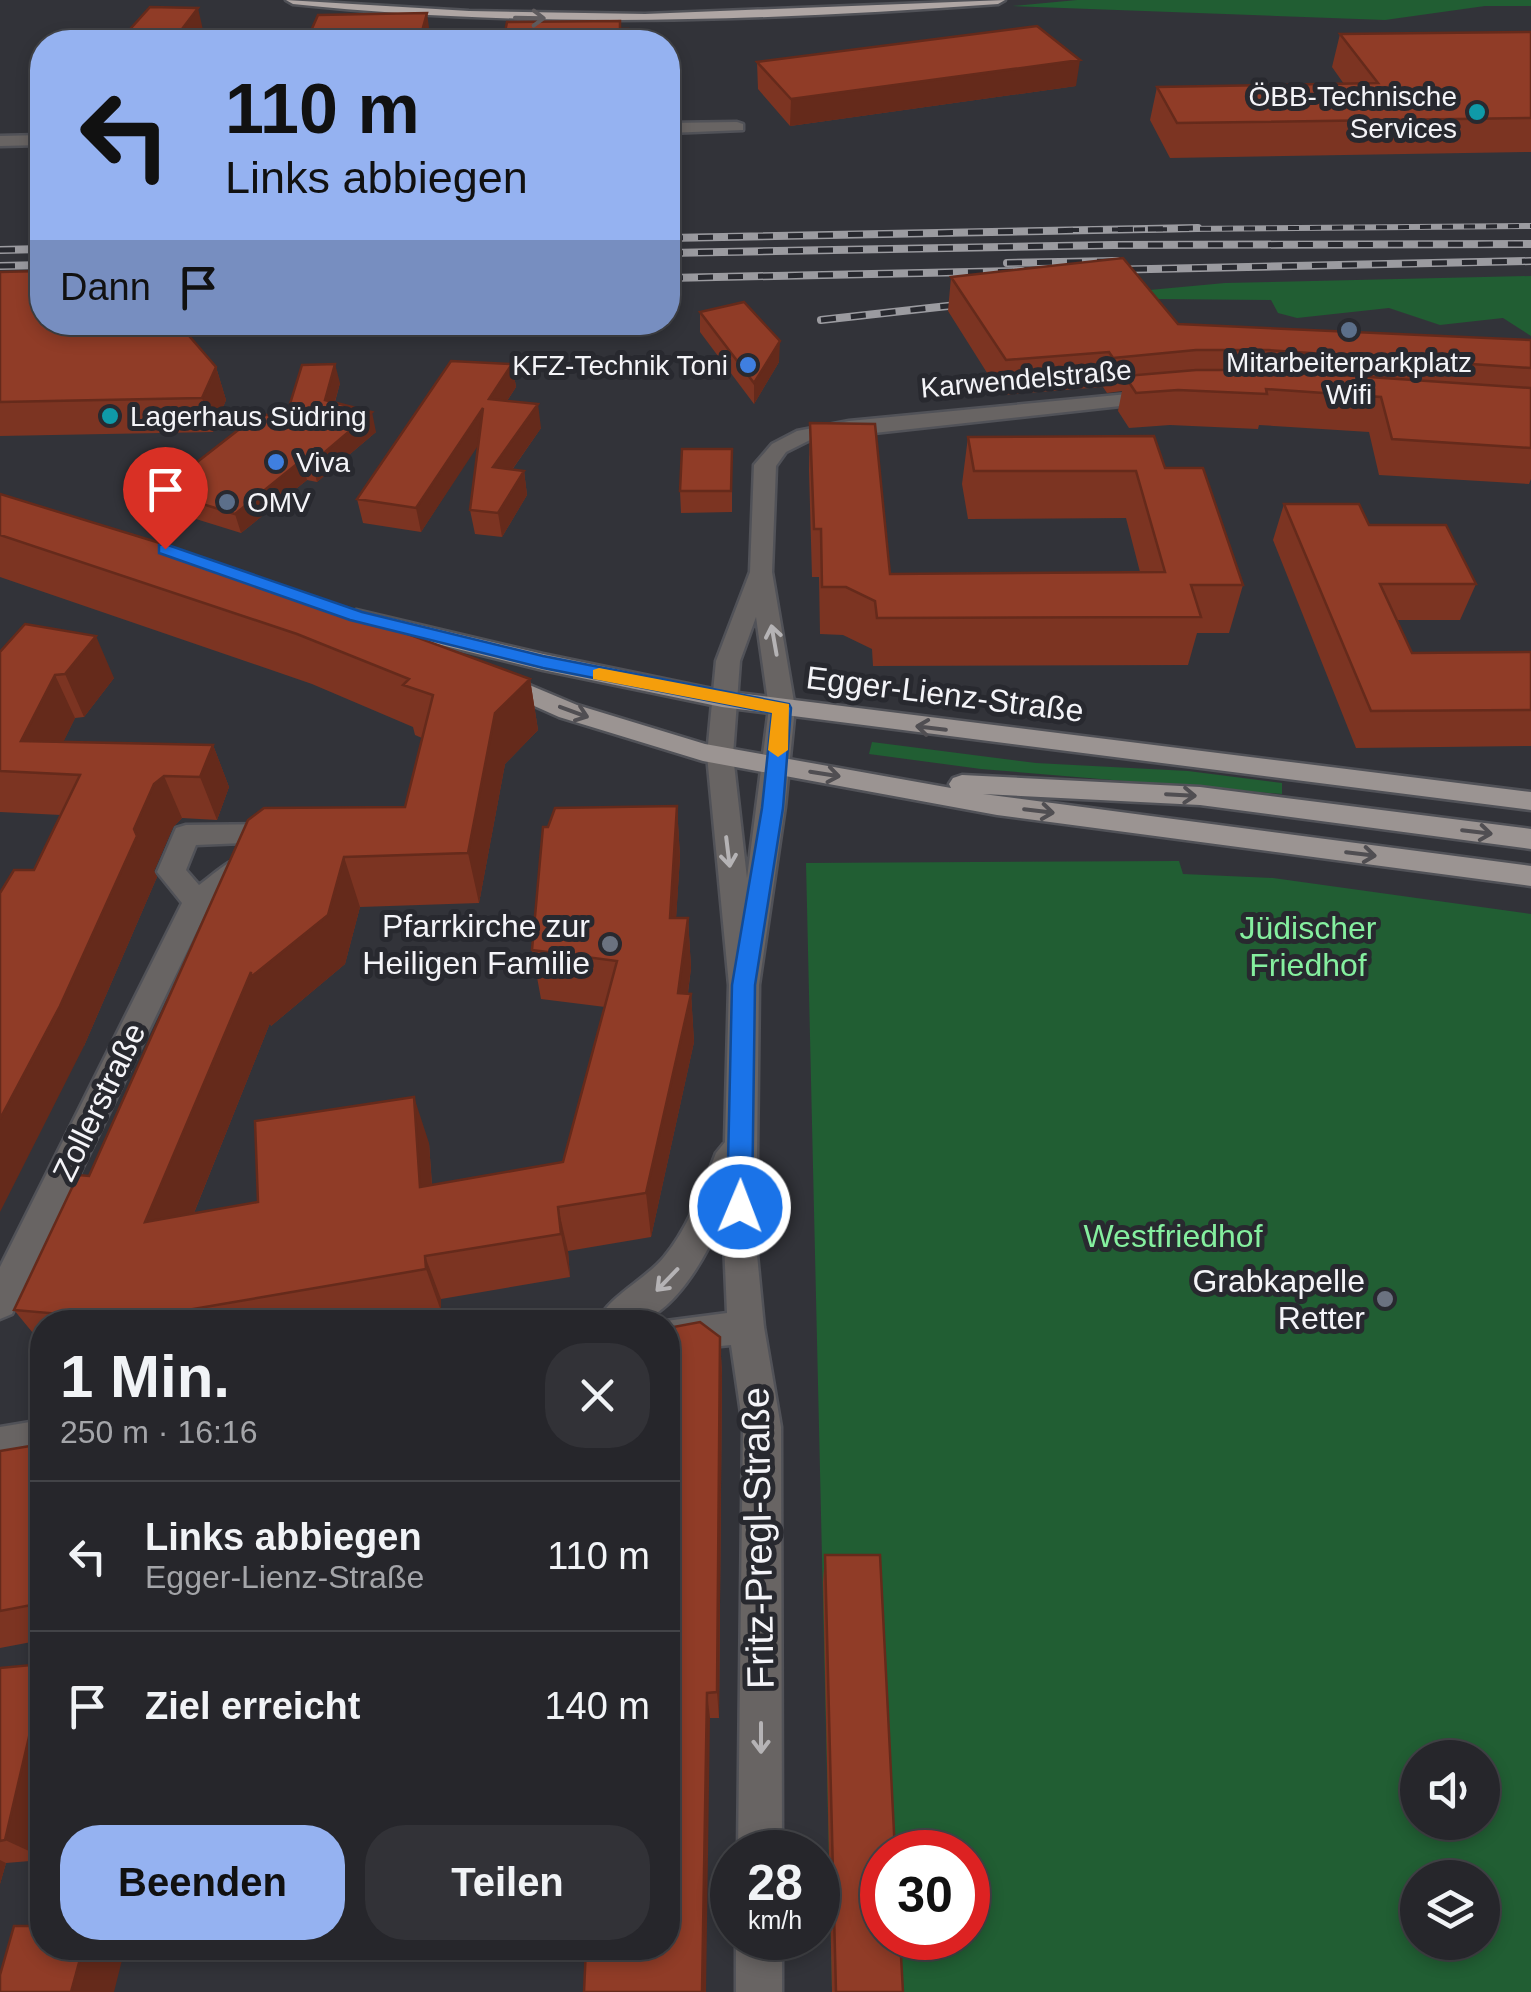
<!DOCTYPE html>
<html lang="de">
<meta charset="utf-8">
<style>
:root{--surface:#26262b;--page:#323237;--text:#f1f3f6;--muted:#a4a5a9;--line:#424347;--accent:#95b2f1}
body{margin:0;font-family:Arial,sans-serif;background:var(--page);color:var(--text);height:100vh;display:flex;flex-direction:column;font-size:38px;white-space:nowrap}
*{box-sizing:border-box;margin:0}
p{font-size:32px;color:var(--muted)}
.icon{flex:none;width:55px;height:55px;fill:none;stroke:currentColor;stroke-width:2;stroke-linecap:round;stroke-linejoin:round}
.map{position:relative;flex:1;overflow:hidden}
.details{position:absolute;left:30px;top:1310px;width:650px;height:650px;display:flex;flex-direction:column;background:var(--surface);border-radius:40px;box-shadow:0 5px 15px #0003,0 0 0 2px var(--line)}
.details>*{flex:none}
.banner{position:absolute;left:30px;top:30px;width:650px;height:305px;border-radius:40px;box-shadow:0 5px 15px #0003,0 0 0 2px var(--line);background:#95b2f1;color:#111;overflow:hidden}
.fabs{position:absolute;left:1400px;top:1740px;display:grid;gap:20px}
.fabs a{display:grid;place-items:center;width:100px;height:100px;border-radius:50%;background:var(--surface);box-shadow:0 5px 15px #0003,0 0 0 2px var(--line);font-size:50px}
.speed{position:absolute;left:710px;top:1830px;display:flex;gap:20px;font-size:50px;font-weight:700;text-align:center}
.speed>*{display:grid;place-content:center;width:130px;height:130px;border-radius:50%;background:var(--surface);box-shadow:0 5px 15px #0003,0 0 0 2px var(--line);line-height:1}
.speed small{font-size:25px;font-weight:400}
.speed .limit{border:15px solid #d22;background:#fff;color:#111}
.pin{position:absolute;display:grid;place-items:center;width:85px;height:85px;color:#fff;margin:-102px -42px;border-radius:50% 50% 50% 0;rotate:-45deg;box-shadow:0 0 10px #0007}
.pin .icon{rotate:45deg}
.me{position:absolute;width:110px;margin:-55px;rotate:1deg;stroke-linejoin:round;filter:drop-shadow(0 0 8px #0008)}
.turn{display:flex;align-items:center;gap:35px;height:210px;padding:0 30px;font-size:45px}
.turn .icon{width:130px;height:130px;stroke-width:2.5}
.turn b{display:block;font-size:70px;line-height:85px}
.then{display:flex;align-items:center;height:95px;padding:0 30px;background:#0003;gap:20px;font-size:38px}
.round{display:grid;place-items:center;flex:none;width:105px;height:105px;border-radius:40px;background:var(--page)}
.overview{display:flex;align-items:center;justify-content:space-between;height:170px;padding:0 30px}
h1{font-size:60px;font-weight:700;line-height:75px}
.button{display:flex;gap:20px;margin-top:auto;padding:20px 30px}
.button a{flex:1;height:115px;border-radius:40px;background:var(--accent);color:#111;font-size:40px;font-weight:700;line-height:115px;text-align:center}
.button a+a{background:var(--page);color:var(--text)}
ul{padding:0;list-style:none}
li{display:flex;align-items:center;gap:30px;height:150px;padding:0 30px;border-top:2px solid var(--line)}
li div{flex:1}
li b{display:block;font-size:38px}
li em{font-style:normal}
.map>svg:first-child{display:block}
.green{fill:#215e33;fill-rule:evenodd}
.lines{fill:none;stroke-linecap:round;stroke-linejoin:round}
.street-casing{stroke:#515258;stroke-width:5}
.primary-casing{stroke:#515258;stroke-width:5}
.highway-casing{stroke:#515258;stroke-width:5}
.street{fill:#686463;fill-rule:evenodd}
.primary{fill:#9b9492;fill-rule:evenodd}
.highway{fill:#afa6a4;fill-rule:evenodd}
.rail-far1-casing{stroke:#9b9ba0;stroke-width:6}
.rail-casing{stroke:#9b9ba0;stroke-width:8}
.rail-far1{stroke:#28292f;stroke-width:4;stroke-dasharray:11;stroke-linecap:butt}
.rail{stroke:#28292f;stroke-width:5;stroke-dasharray:15;stroke-linecap:butt}
.wall{fill:#7c3422}
.shaded-wall{fill:#652a1b}
.building{fill:#903c27;stroke:#652a1b;stroke-width:2.5}
.oneway{stroke:#5e5b5e}
.oneway2{stroke:#b5b3b5}
.oneway3{stroke:#504e52}
.route{fill:#1a73e8;stroke:#114b97;stroke-width:2.5}
.slow{fill:#f59e0b}
.culture-dot{fill:#0f9aa8;stroke:#28292f;stroke-width:4}
.service-dot{fill:#5c6f8a;stroke:#28292f;stroke-width:4}
.shop-dot{fill:#3f7fe0;stroke:#28292f;stroke-width:4}
.worship-dot{fill:#6b7280;stroke:#28292f;stroke-width:4}
.labels{text-anchor:middle;dominant-baseline:central;stroke-width:10;stroke-linejoin:round;paint-order:stroke}
.far-poi-label{font-size:28px;fill:#f4f4f8;stroke:#28292f;text-anchor:start}
.far-street-label{font-size:28px;fill:#f4f4f8;stroke:#28292f}
.street-label{font-size:32px;fill:#f4f4f8;stroke:#28292f}
.poi-label{font-size:32px;fill:#f4f4f8;stroke:#28292f;text-anchor:end}
.park-label{font-size:32px;fill:#85ef9f;stroke:#28292f}
.near-street-label{font-size:38px;fill:#f4f4f8;stroke:#28292f}
</style>
<div class="map">
<svg width="1531" height="1992" viewBox="0 0 1531 1992">
<rect width="100%" height="100%" fill="#323339"/>
<path class="green" d="M1077 0H1531V6H1485L1385 20 1012 6Z
M1531 276V336L1503 318 1440 325 1389 308 1297 318 1278 313 1271 300 1156 299 1117 293 1225 283Z
M872 742 1036 763 1188 771 1282 783V794L981 769 869 754Z
M1179 861 1183 874 1273 878 1531 914V1992H832L806 863ZM1418 1758H1482V1822H1418ZM882 1852H968V1938H882ZM1418 1878H1482V1942H1418Z"/>
<g class="lines">
<defs>
<path id="street" d="M737 122 743 124V130L668 133V123Z
M42 135V145L0 146V136Z
M1159 391 1169 397 1166 401 810 440 786 452 776 466 772 572 795 708 785 807 759 985 756 1244 764 1327 781 1427 782 1852H738L743 1427 731 1345 668 1351V1322H658L727 1313 723 1218C707 1253 682 1302 645 1320 633 1326 610 1323 597 1322 609 1296 645 1280 664 1257 689 1227 702 1189 716 1153L725 1142 729 985 707 755 716 661 750 572 754 465 772 444 797 431 849 421ZM756 617 769 708 747 878 733 755 740 661Z
M280 824 290 827 294 834 290 841 196 845 186 870 199 885C216 873 237 850 259 857L263 864 259 871 208 908 12 1314 0 1319V1267L182 903 157 872 176 828 186 825Z
M42 1420V1456L0 1463V1427Z
M736 1938H782V1992H736Z"/>
<path id="primary" d="M356 610 543 654 722 691 1531 792V810L722 707 543 670 348 622 344 617Z
M496 671 577 705 705 744 951 788 949 784 953 778 962 775 1200 787 1531 829V849L1200 805 983 794 1531 866V886L997 815 703 761 559 717 487 685 484 679Z"/>
<path id="highway" d="M286 0 469 11 645 14 1005 0 998 4C762 21 529 29 293 4Z"/>
</defs>
<use href="#street" class="street-casing"/>
<use href="#primary" class="primary-casing"/>
<use href="#highway" class="highway-casing"/>
<use href="#street" class="street"/>
<use href="#primary" class="primary"/>
<use href="#highway" class="highway"/>
<defs>
<path id="rail-far1" d="M1068 230 1531 226"/>
<path id="rail" d="M668 238 1198 228
M0 250 42 249
M668 253 1114 245 1531 244
M1007 263 1117 261
M0 266 42 265
M1102 270 1531 261
M668 278 1022 271
M821 320 975 303"/>
</defs>
<use href="#rail-far1" class="rail-far1-casing"/>
<use href="#rail" class="rail-casing"/>
<use href="#rail-far1" class="rail-far1"/>
<use href="#rail" class="rail"/>
</g>
<path class="wall" d="M1531 32V152L1170 158 1150 120 1157 87 1344 84 1332 67 1340 34Z
M757 62 1076 86 790 126 758 89Z
M0 272 216 367 226 400 213 432 0 436Z
M951 277 1178 324 1531 340V479L1529 484 1379 475 1369 432 1259 425 1258 429 1170 425 1129 428 1118 411 1122 391 1107 393 1103 387 1001 395 948 311Z
M700 312 779 362 754 404 700 332Z
M512 364 516 387 507 401 541 428 512 470 524 471 527 495 502 537 475 534 470 510 478 444 421 532 363 523 357 499Z
M340 383 335 402 376 432 317 482 307 480 241 533 167 510 160 491 285 420Z
M810 423 890 574 1140 572 1126 518 968 519 962 484 968 437 1165 468 1243 585 1229 633H1197L1188 665 873 666 872 649 843 635 820 634 819 577H812L809 470Z
M732 449V512L681 513 680 491Z
M0 494 530 679 538 730 505 764 479 903 360 907 345 964 271 1026 270 1023 194 1213 258 1202 429 1143 432 1185 563 1162 605 1007 541 999 532 950 677 806 680 857 676 918H688L691 968 688 993 691 994 694 1042 651 1237 568 1251 570 1277 441 1299V1311L377 1322H42V1344L14 1310 89 1176 248 820 405 807 422 738 415 735 413 727 312 684 0 577Z
M1284 504 1369 525 1476 584 1460 620H1397L1412 653 1531 652V746L1356 748 1273 540Z
M0 652 114 678 84 717 75 718 63 742 213 745 229 787 217 820 182 818 173 827 154 871 157 877 84 1046 34 870 61 815 0 812Z
M720 1337 722 1375 719 1718H710L584 1992Z
M42 1444V1640L0 1648V1451Z
M825 1555 903 1992H832L823 1582Z
M42 1664V1860L6 1863 0 1884V1668Z"/>
<path class="shaded-wall" d="M198 8 203 30 195 42 176 37Z
M427 13 431 42H419Z
M1080 60 1076 86 790 126 791 99Z
M780 341 779 362 754 404V383Z
M335 364 340 383 330 419 325 400Z
M512 364 516 387 493 422 489 399Z
M216 367 226 400 213 432 202 398Z
M538 404 541 428 497 491 493 467Z
M483 408 487 432 421 532 416 508Z
M372 412 376 432 317 482 312 463Z
M302 460 307 480 241 533 235 514Z
M524 471 527 495 502 537 498 513Z
M96 636 114 678 84 717 65 674Z
M55 675 75 718 48 773 21 741Z
M530 679 538 730 505 764 479 903 468 853 495 713Z
M213 745 229 787 217 820 200 777Z
M164 776 182 818 173 827 154 871 157 877 84 1046 0 1212V1119L154 784Z
M677 806 680 857 673 967 670 918Z
M344 857 360 907 345 964 271 1026 270 1023 173 1265 145 1222 251 972Z
M688 918 691 968 683 1030 691 994 694 1042 651 1237 646 1193 678 993Z
M414 1097 429 1143 435 1232 420 1187Z
M558 1207 568 1251 570 1277 561 1234Z
M425 1256 441 1299V1311L426 1269Z
M720 1337 722 1375 719 1718 717 1692Z
M42 1681V1857L5 1840Z
M707 1693 710 1718 706 1992H702Z
M0 1860 6 1863 0 1884Z
M83 1948H125L114 1992H71Z"/>
<path class="building" d="M150 7 198 8 176 37 291 36 282 42H74L75 37H123Z
M427 13 419 42H306L318 15Z
M620 21V29H628L627 42H503L507 22Z
M1037 26 1080 60 791 99 757 62Z
M1531 32V118L1177 123 1157 87 1378 83 1340 34Z
M1123 258 1178 324 1531 340V368L1268 350H1196L1113 358 1109 352 1006 360 951 277Z
M42 271V322H177L216 367 202 398 0 402V272Z
M744 302 780 341 754 383 700 312Z
M451 361 512 364 489 399 538 404 493 467 524 471 498 513 470 510 483 408 416 508 357 499Z
M335 364 325 400 372 412 312 463 302 460 235 514 160 491 260 413 285 420 302 365Z
M1196 370H1268L1531 388V448L1392 439 1381 397 1266 389 1267 394 1178 390 1136 393 1125 376Z
M810 423 875 424 890 574 1165 572 1136 471H974L968 437 1154 436 1165 468H1203L1243 585H1191L1201 617 877 618 875 601 846 587H822L821 529H814Z
M682 449H732L731 491H680Z
M0 494 163 544 530 679 495 713 468 853 344 857 328 915 251 977V972L145 1222 258 1202 255 1121 414 1097 420 1187 563 1162 617 961 532 950 543 827H548L555 808 677 806 670 918H688L678 993 691 994 646 1193 558 1207 561 1234 425 1256 426 1269 129 1320 14 1310 78 1175 89 1176 248 820 264 808 405 807 433 695 403 685 409 679 297 634 0 535Z
M1284 504H1359L1369 525H1446L1476 584H1380L1412 653 1531 652V710L1371 711Z
M25 624 96 636 65 674 55 675 21 741 213 745 200 777 164 776 154 784 134 829 137 836 60 1006 0 1119V893L14 870H34L80 775 0 771V652Z
M700 1322 720 1337 717 1692 707 1693 702 1992H584L586 1948H668V1328Z
M42 1444V1603L0 1611V1451Z
M825 1555H880L895 1852H882V1938H900L903 1992H836Z
M42 1664V1681L5 1840 0 1841V1668Z
M14 1926H42V1948H83L71 1992H0V1975Z"/>
<defs><path id="oneway-shaft" d="M-6 0H5M1.5-3L5.5 0L1.5 3" fill="none" stroke-width="1.6" stroke-linecap="round" stroke-linejoin="round" transform="scale(2.5)"/></defs>
<use class="oneway" href="#oneway-shaft" transform="translate(530 18) rotate(1)"/>
<g class="oneway2">
<use href="#oneway-shaft" transform="translate(774 640) rotate(-100)"/>
<use href="#oneway-shaft" transform="translate(728 852) rotate(83)"/>
<use href="#oneway-shaft" transform="translate(667 1280) rotate(134)"/>
<use href="#oneway-shaft" transform="translate(761 1738) rotate(90)"/>
</g>
<g class="oneway3">
<use href="#oneway-shaft" transform="translate(574 712) rotate(20)"/>
<use href="#oneway-shaft" transform="translate(931 728) rotate(-173)"/>
<use href="#oneway-shaft" transform="translate(825 774) rotate(9)"/>
<use href="#oneway-shaft" transform="translate(1181 795) rotate(3)"/>
<use href="#oneway-shaft" transform="translate(1039 811) rotate(7)"/>
<use href="#oneway-shaft" transform="translate(1477 832) rotate(7)"/>
<use href="#oneway-shaft" transform="translate(1361 854) rotate(7)"/>
</g>
<path class="route" d="M165 544 362 612 543 656 789 704 791 708 783 808 755 985 752 1207 749 1215 740 1218 731 1215 727 1207 732 985 762 808 772 713 543 668 350 620 159 553V545Z"/>
<path class="slow" d="M599 668 789 704 788 750 778 757 768 750 772 713 593 679V670Z"/>
<g class="culture-dot">
<circle cx="1477" cy="112" r="10"/>
<circle cx="110" cy="416" r="10"/>
</g>
<g class="service-dot">
<circle cx="1349" cy="330" r="10"/>
<circle cx="227" cy="502" r="10"/>
</g>
<g class="shop-dot">
<circle cx="748" cy="365" r="10"/>
<circle cx="276" cy="462" r="10"/>
</g>
<g class="worship-dot">
<circle cx="610" cy="944" r="10"/>
<circle cx="1385" cy="1299" r="10"/>
</g>
<g class="labels">
<g class="far-poi-label">
<text x="1457" y="96" text-anchor="end">ÖBB-Technische<tspan x="1457" dy="32">Services</tspan></text>
<text x="1349" y="362" text-anchor="middle">Mitarbeiterparkplatz<tspan x="1349" dy="32">Wifi</tspan></text>
<text x="728" y="365" text-anchor="end">KFZ-Technik Toni</text>
<text x="130" y="416">Lagerhaus Südring</text>
<text x="296" y="462">Viva</text>
<text x="247" y="502">OMV</text>
</g>
<g class="far-street-label">
<text transform="translate(1026 379) rotate(-5)">Karwendelstraße</text>
</g>
<g class="street-label">
<text transform="translate(945 694) rotate(7)">Egger-Lienz-Straße</text>
<text transform="translate(99 1102) rotate(-64)">Zollerstraße</text>
</g>
<g class="poi-label">
<text x="590" y="926">Pfarrkirche zur<tspan x="590" dy="37">Heiligen Familie</tspan></text>
<text x="1365" y="1281">Grabkapelle<tspan x="1365" dy="37">Retter</tspan></text>
</g>
<g class="park-label">
<text x="1308" y="928">Jüdischer<tspan x="1308" dy="37">Friedhof</tspan></text>
<text x="1173" y="1236">Westfriedhof</text>
</g>
<g class="near-street-label">
<text transform="translate(758 1538) rotate(-91)">Fritz-Pregl-Straße</text>
</g>
</g>
</svg>
<div class="fabs">
<a><svg class="icon" aria-label="sound" viewBox="0 0 24 24"><path d="M4 9h4l5-4v14l-5-4H4zM17 9q2 3 0 6"/></svg></a>
<a><svg class="icon" aria-label="layers" viewBox="0 0 24 24"><path d="M12 4l9 5-9 5-9-5zM3 14l9 5 9-5"/></svg></a>
</div>
<div class="speed"><div>28<small>km/h</small></div><div class="limit">30</div></div>
<div class="pin" style="left:165px;top:549px;background:#d93025"><svg class="icon" aria-label="arrive" viewBox="0 0 24 24"><path d="M6 21V4h12l-3 4 3 4H6"/></svg></div>
<svg class="me" style="left:740px;top:1207px" viewBox="-20 -20 40 40"><circle r="17" fill="#1a73e8" stroke="#fff" stroke-width="3"/><path d="M0-11L8 9 0 5-8 9z" fill="#fff"/></svg>
<div class="banner">
<div class="turn"><svg class="icon" aria-label="left" viewBox="0 0 24 24"><path d="M17 20v-9H6M10 6l-5 5 5 5"/></svg><div><b>110 m</b>Links abbiegen</div></div>
<div class="then">Dann<svg class="icon" aria-label="arrive" viewBox="0 0 24 24"><path d="M6 21V4h12l-3 4 3 4H6"/></svg></div>
</div>
<section class="details">
<div class="overview"><div><h1>1 Min.</h1><p>250 m · 16:16</p></div><a class="round"><svg class="icon" aria-label="close" viewBox="0 0 24 24"><path d="M6 6l12 12M18 6L6 18"/></svg></a></div>
<ul>
<li><svg class="icon" aria-label="left" viewBox="0 0 24 24"><path d="M17 20v-9H6M10 6l-5 5 5 5"/></svg><div><b>Links abbiegen</b><p>Egger-Lienz-Straße</p></div><em>110 m</em></li>
<li><svg class="icon" aria-label="arrive" viewBox="0 0 24 24"><path d="M6 21V4h12l-3 4 3 4H6"/></svg><div><b>Ziel erreicht</b></div><em>140 m</em></li>
</ul>
<div class="button"><a>Beenden</a><a>Teilen</a></div>
</section>
</div>
